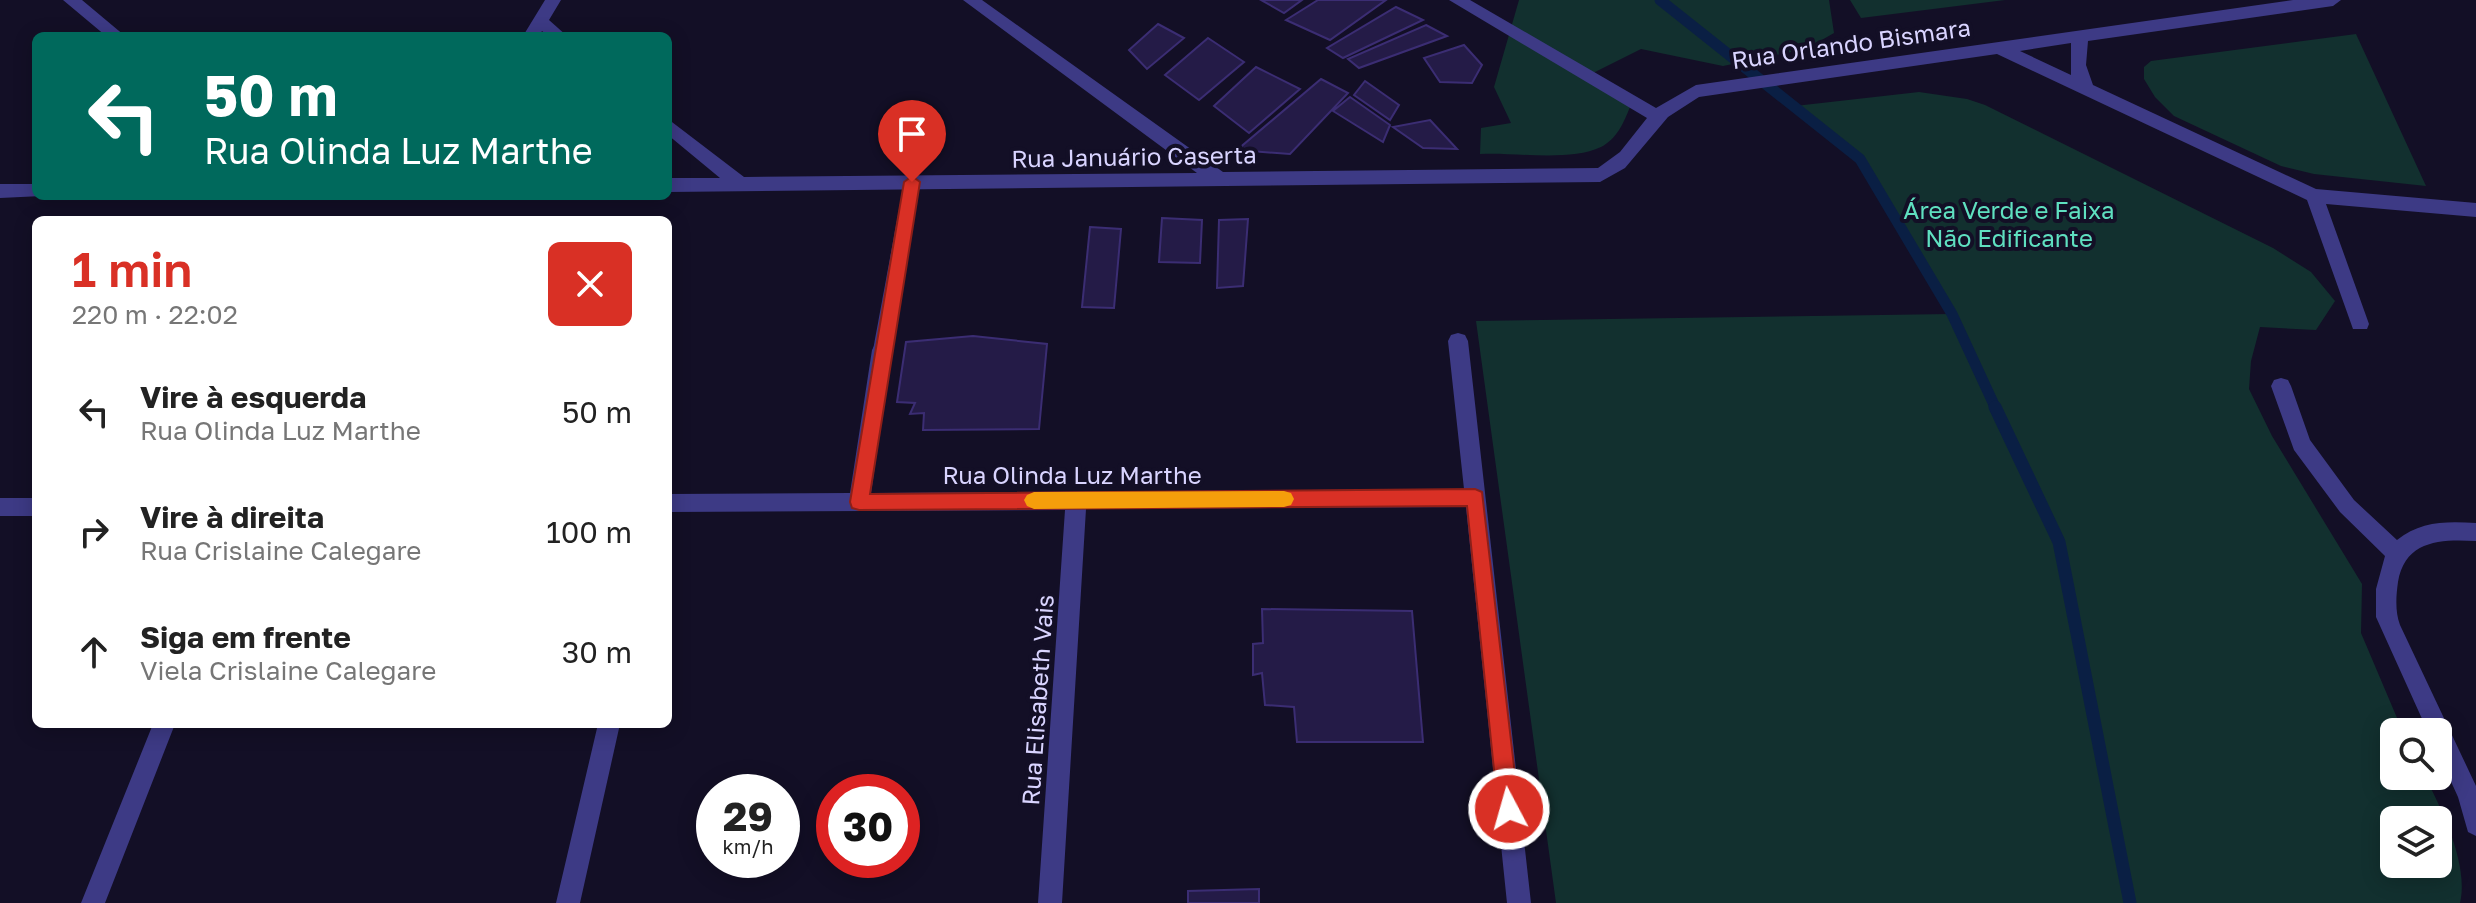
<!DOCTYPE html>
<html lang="pt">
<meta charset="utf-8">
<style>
:root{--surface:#fff;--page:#f6f6f6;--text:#222;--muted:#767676;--accent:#d93025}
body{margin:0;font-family:"Golos Text",sans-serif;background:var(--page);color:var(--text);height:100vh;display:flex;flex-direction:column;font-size:30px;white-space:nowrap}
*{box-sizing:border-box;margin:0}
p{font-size:26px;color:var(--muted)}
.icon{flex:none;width:44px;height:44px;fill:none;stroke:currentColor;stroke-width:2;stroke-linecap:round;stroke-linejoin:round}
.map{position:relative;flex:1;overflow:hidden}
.side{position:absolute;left:32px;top:216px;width:640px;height:512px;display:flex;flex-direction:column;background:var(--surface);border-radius:12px;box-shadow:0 4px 20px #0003}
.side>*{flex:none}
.guide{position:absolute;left:32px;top:32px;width:640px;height:168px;border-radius:12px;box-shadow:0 4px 20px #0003;background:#00695c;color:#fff;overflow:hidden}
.tools{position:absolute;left:2380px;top:718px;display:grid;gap:16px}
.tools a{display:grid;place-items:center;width:72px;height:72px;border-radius:12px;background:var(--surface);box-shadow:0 4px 20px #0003;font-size:40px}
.speed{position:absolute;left:696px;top:774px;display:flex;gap:16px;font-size:40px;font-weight:700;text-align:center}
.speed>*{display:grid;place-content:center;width:104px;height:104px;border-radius:50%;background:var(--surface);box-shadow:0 4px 20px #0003;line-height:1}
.speed small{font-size:20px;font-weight:400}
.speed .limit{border:12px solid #d22;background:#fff;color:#111}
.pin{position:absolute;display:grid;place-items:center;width:68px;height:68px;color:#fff;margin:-82px -34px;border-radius:50% 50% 50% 0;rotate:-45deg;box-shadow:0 0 8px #0007}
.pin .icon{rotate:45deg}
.me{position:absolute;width:88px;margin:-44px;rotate:354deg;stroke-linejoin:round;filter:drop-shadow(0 0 6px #0008)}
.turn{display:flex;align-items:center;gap:28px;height:168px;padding:0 40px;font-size:36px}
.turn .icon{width:104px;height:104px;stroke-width:2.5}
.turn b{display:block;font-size:56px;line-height:68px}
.round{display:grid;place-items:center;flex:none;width:84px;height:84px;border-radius:12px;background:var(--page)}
.headline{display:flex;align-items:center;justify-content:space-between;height:136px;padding:0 40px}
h1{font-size:48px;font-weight:600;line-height:60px;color:var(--accent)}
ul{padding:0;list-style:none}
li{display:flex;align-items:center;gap:24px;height:120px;padding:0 40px}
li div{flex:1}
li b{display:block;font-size:30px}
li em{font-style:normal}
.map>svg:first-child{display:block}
.green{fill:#12302f;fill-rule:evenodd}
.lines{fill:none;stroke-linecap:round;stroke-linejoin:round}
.stream-far1{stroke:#0a1f44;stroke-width:11}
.stream{stroke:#0a1f44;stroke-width:13}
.building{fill:#241b47;stroke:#3b2d73;stroke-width:2}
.lane{fill:#3d3a85;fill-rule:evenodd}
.street{fill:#3d3a85;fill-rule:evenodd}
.route{fill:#d93025;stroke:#8d1f18;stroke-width:2}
.slow{fill:#f59e0b}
.labels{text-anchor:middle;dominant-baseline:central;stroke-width:8;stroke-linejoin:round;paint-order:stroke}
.street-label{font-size:24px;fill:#d9d4ff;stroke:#130f26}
.park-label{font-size:24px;fill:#5fe0c0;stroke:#130f26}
</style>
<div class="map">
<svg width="2476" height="903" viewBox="0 0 2476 903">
<rect width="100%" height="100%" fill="#130f26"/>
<path class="green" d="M1519 0H1829L1834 33 1806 49 1723 66 1641 49 1585 77 1630 107C1624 122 1617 139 1601 147 1569 162 1515 152 1480 154L1481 128 1511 123 1494 87Z
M1850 0H2005L1861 18Z
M2356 34 2426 186 2314 174 2281 166 2174 116 2155 97 2144 79V67L2151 61Z
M1919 92 1967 99 1985 105 2273 248 2311 272 2335 301 2316 330 2260 327 2251 361 2249 389 2272 436 2362 584 2361 633 2403 732H2394V776H2425C2442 811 2469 864 2460 903H1556L1476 321 1951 314 1860 159 1795 106ZM2438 820V864H2394V820Z"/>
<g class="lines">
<path class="stream-far1" d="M1660 0 1860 159 1952 314 1996 409"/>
<path class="stream" d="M1995 407 2059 542 2130 903"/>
</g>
<path class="building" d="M1261 0H1302L1284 13Z
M1318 0H1386L1330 40 1286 20Z
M1396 7 1423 20 1343 58 1327 48Z
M1158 24 1184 38 1147 69 1129 50Z
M1426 25 1447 36 1359 68 1348 59Z
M1208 38 1244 62 1199 100 1165 75Z
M1464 45 1482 65 1472 83 1440 82 1424 58Z
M1256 67 1300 89 1249 133 1214 106Z
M1321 79 1348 93 1290 154 1237 150Z
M1365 81 1399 105 1390 120 1354 95Z
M1350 97 1390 125 1383 142 1333 111Z
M1430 120 1457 149 1423 148 1393 127Z
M1162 218 1202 220 1200 263 1159 262Z
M1248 219 1243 286 1217 288 1219 220Z
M1090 227 1121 229 1114 308 1082 307Z
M973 336 1047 344 1039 429 923 430 924 413 910 414 915 403 897 402 906 342Z
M1262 609 1412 611 1423 742H1297L1294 707 1265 705 1262 673 1253 675V644L1263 643Z
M1259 889V903H1188V891Z"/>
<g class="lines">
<path class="lane" d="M912 176 920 182 891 350 888 355H876L873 350 904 182Z"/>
<path class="street" d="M63 0H82L125 36H106Z
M545 0H561L549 20 567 36H548L542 31 539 36H523Z
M963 0H982L1223 172 1598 168 1620 152 1647 118 1449 0H1470L1656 108 1696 85 2293 0H2341L2333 6 2088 41 2086 65 2093 85 2316 189 2476 203V217L2326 204 2369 324 2367 329H2353L2307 200 1997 54 1699 97 1668 117 1625 168 1600 182 668 192V178H720L668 135V119L744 177 1197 173ZM2071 43V75L2020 51Z
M0 184H36V196H42L0 198Z
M1458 333 1465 335 1468 341 1531 903H1507L1466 507 1086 509 1062 903H1038L1065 510 668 512V494L850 493 872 350 875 344H889L892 350 871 493 1464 489 1448 341 1451 335Z
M2281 378 2288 380 2291 386 2310 440 2354 500 2397 540C2420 521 2447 521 2476 523V541C2441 539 2405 540 2398 582 2396 596 2395 612 2400 625L2476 786V836L2468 832 2458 797 2438 753V732H2428L2376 617V589L2385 556 2340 512 2294 450 2271 386 2274 380Z
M0 498H36V516H0Z
M153 724H175L105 903H81Z
M598 724H620L580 903H556Z"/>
</g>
<path class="route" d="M912 176 920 182 870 494 1475 489 1482 492 1519 809 1516 817 1509 820 1501 817 1498 809 1467 506 859 510 852 508 850 502 904 182Z"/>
<path class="slow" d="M1284 491 1291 493 1294 499 1291 505 1284 507 1034 509 1027 506 1024 500 1027 495 1034 492Z"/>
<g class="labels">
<g class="street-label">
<text transform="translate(1851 43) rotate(-8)">Rua Orlando Bismara</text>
<text transform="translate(1134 156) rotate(-1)">Rua Januário Caserta</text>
<text x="1072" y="474">Rua Olinda Luz Marthe</text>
<text transform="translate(1037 700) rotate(-86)">Rua Elisabeth Vais</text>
</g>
<g class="park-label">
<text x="2009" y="209">Área Verde e Faixa<tspan x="2009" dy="28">Não Edificante</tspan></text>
</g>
</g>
</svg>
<div class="tools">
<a><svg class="icon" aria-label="search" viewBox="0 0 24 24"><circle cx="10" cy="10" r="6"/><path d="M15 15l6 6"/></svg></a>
<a><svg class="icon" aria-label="layers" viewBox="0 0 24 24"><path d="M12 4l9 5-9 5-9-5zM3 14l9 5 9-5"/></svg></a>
</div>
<div class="speed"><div>29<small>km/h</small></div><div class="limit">30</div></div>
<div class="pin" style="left:912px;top:182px;background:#d93025"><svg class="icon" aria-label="arrive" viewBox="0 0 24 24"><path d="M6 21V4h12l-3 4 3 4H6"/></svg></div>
<svg class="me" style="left:1509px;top:809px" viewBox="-20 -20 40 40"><circle r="17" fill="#d93025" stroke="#fff" stroke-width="3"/><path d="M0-11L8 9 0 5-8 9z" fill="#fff"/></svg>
<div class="guide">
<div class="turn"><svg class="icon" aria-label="left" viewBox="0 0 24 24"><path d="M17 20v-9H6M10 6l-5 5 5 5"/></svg><div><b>50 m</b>Rua Olinda Luz Marthe</div></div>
</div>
<section class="side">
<div class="headline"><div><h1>1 min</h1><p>220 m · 22:02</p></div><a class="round" style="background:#d93025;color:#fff"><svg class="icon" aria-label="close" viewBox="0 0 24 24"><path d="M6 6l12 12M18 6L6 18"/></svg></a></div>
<ul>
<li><svg class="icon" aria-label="left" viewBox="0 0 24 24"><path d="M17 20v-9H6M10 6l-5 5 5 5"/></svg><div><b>Vire à esquerda</b><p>Rua Olinda Luz Marthe</p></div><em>50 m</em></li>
<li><svg class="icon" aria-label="right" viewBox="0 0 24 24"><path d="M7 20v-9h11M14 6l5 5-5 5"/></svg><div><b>Vire à direita</b><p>Rua Crislaine Calegare</p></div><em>100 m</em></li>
<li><svg class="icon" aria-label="ahead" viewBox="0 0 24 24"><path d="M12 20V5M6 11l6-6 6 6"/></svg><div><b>Siga em frente</b><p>Viela Crislaine Calegare</p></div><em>30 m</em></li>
</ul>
</section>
</div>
